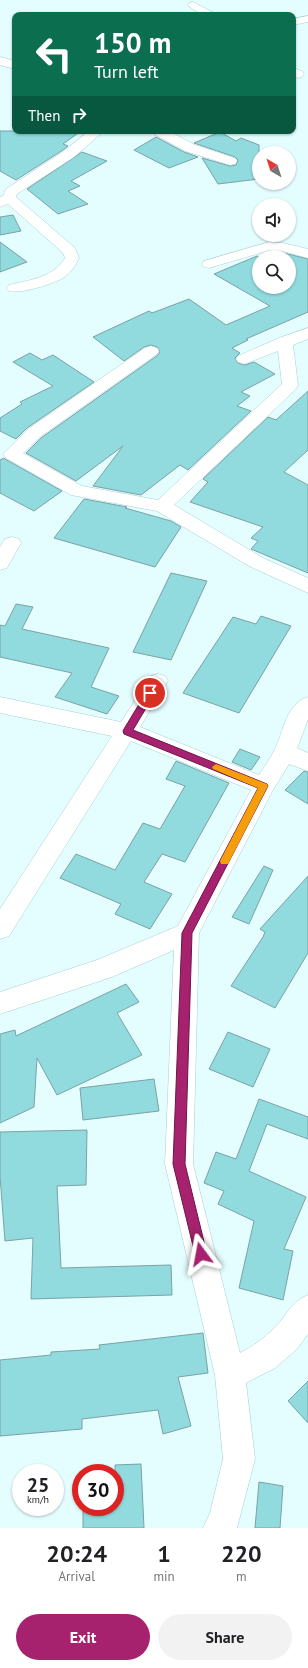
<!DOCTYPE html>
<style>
:root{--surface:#fff;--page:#f2f2f2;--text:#202124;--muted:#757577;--accent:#a6226e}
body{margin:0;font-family:"PT Sans",sans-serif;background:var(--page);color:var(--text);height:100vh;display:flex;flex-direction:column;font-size:15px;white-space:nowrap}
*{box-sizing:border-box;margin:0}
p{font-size:13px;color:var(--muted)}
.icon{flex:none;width:22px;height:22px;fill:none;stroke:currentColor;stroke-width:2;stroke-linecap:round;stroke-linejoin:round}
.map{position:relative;height:1528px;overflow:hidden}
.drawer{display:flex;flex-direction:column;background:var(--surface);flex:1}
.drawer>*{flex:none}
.guide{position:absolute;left:12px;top:12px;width:284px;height:122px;border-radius:8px;box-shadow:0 1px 3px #0004;background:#0b6e4f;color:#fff;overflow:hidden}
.needle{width:26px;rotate:321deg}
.tools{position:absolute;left:252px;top:146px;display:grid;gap:8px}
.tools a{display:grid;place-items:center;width:44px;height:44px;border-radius:50%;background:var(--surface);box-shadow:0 1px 3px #0004;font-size:20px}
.speed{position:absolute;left:12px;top:1464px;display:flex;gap:8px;font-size:20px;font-weight:700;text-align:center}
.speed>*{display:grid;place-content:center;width:52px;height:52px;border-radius:50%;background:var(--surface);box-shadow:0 1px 3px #0004;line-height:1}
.speed small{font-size:10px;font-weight:400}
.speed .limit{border:6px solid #d22;background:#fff;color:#111}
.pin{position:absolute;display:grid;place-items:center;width:34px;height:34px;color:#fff;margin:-17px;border:2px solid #fff;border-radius:50%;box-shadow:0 1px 4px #0007}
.me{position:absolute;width:44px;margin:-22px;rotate:347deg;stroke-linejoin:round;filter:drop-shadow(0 0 3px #0008)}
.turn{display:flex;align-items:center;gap:14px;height:84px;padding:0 16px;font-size:18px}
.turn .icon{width:52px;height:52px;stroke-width:2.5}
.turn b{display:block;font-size:28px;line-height:34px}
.then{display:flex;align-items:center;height:38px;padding:0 16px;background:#0003;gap:8px;font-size:15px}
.eta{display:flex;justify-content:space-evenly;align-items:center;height:68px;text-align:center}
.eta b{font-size:24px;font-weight:700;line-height:28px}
.cta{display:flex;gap:8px;margin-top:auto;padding:8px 16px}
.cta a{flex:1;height:46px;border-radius:24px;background:var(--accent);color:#fff;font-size:16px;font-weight:700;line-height:46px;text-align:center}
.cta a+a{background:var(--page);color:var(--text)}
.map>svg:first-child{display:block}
.building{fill:#91dade;stroke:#7ba2a5}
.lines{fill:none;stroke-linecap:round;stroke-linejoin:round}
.minor-casing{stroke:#a7d0d2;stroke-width:1}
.minor{fill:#fff;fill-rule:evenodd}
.route{fill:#a6226e;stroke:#6c1648}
.slow{fill:#f59e0b}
</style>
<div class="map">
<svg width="308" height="1528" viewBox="0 0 308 1528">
<rect width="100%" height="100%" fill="#e4fdff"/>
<path class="building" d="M0 131H81L63 144 68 146 63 150 16 180 0 171Z
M220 132 236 141 241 138 259 145V179L218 184 202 158 230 166 236 165 238 160 235 157 194 143Z
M156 137 184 152 198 157 169 168 134 150Z
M82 152 107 161 71 181 80 186 68 191 88 204 58 214 27 189Z
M13 215 21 231 0 235V217Z
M0 242 27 262 0 272Z
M284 253 308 259V312L246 339 248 340 232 348 240 353 235 358 238 363 245 365 254 362 275 374 241 392 250 396 237 406 251 411 188 470 180 465 141 495 93 486 123 446 76 481 26 453 41 438 158 355 160 352 157 347 151 345 144 347 124 361 93 337 149 311 152 313 189 299 226 325 270 306 214 274 257 256 259 257V287H289V257H276Z
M30 353 42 360 53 355 94 382 27 428 16 439 0 431V418L22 404 20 402 53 386 13 362Z
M308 391V450L284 472 308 485V573L251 549 258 541 251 538 263 527 190 502 208 482 203 479 268 417 276 420Z
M4 458 5 459 62 491 34 511 0 493V460Z
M84 499 127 507 125 508 171 521 181 527 155 567 54 538Z
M171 573 207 581 171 660 133 652Z
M16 604 33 607 22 629 109 648 91 687 119 696 107 714 55 697 72 673 0 657V625L5 626Z
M261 616 291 626 239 713 183 693 233 617 256 624Z
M240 749 260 757 251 770 232 762Z
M176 761 229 783 185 862 162 854 144 882 172 894 150 929 115 914 121 904 60 878 76 854 115 870 143 823 160 829 185 786 166 779Z
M304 771 308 772V804L285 790Z
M264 866 273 870 249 924 232 917Z
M308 876V953L275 1008 231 986 263 937 265 932 260 929Z
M126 984 139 1002 117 1013 142 1055 57 1095 37 1058 34 1107 0 1123V1034L15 1030 16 1036Z
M228 1032 270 1049 253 1087 209 1069Z
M154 1079 159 1111 83 1120 80 1088Z
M259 1099 308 1117V1139L267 1124 249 1171 306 1197 284 1249 293 1251 283 1300 239 1288 254 1221 218 1204 224 1191 204 1183 216 1152 236 1159Z
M87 1130 86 1185 57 1186 61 1268 171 1265 172 1295 31 1299 33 1238 5 1241 0 1176V1132Z
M203 1333 208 1373 178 1377 191 1426 163 1434 158 1410 82 1419V1429L0 1436V1360L51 1355V1352L100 1349 99 1345Z
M308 1381V1423L288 1401Z
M141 1464 144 1528H83V1507H115V1465Z
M259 1482 283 1486 280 1528H255Z"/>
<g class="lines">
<defs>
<path id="minor" d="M193 2 214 13 216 15H202L187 5 189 3Z
M308 16V22L293 25V19Z
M0 57 15 61V69L0 65Z
M293 68 302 71 304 74 302 77 298 78 293 76Z
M89 131H104L74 157 17 194 16 197 75 248 79 258C76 265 72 271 66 276 55 284 21 294 9 291L6 288 9 285C29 280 53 278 65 258L63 253 8 204 0 207V197L3 196 6 189 64 151Z
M152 131H169L195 145 235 158 237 161 235 164 230 165 185 151 154 134Z
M269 242 283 243 308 249V258L282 251 270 250 209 268 204 267 202 264 204 261Z
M308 328V339L293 345 298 385 296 389 174 505 263 558 308 578V593L249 566 157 511 71 495 6 458 3 454 28 429 145 348 151 346 157 348 159 351 157 354 40 437 23 453 82 486 158 500 282 384 278 351 244 364 238 362 236 359 238 356 279 338Z
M12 537 19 539 21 543 7 568 0 570V547L5 539Z
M158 674 165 676 168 681 140 727 259 775C264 767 270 759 274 751 284 732 285 704 308 697V720L297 748 308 753V771L289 764 273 790 199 933 193 1164 240 1353C253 1346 265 1338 275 1327 288 1315 290 1302 308 1295V1334L297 1349 275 1368 246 1383 255 1459 237 1528H203L210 1513 223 1459 215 1375 165 1164 174 950 112 977 0 1014V992L97 960 178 926 251 790 131 741 9 936 0 939V909L112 736 0 713V697L121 722 151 676Z"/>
</defs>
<use href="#minor" class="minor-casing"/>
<use href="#minor" class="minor"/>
</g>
<path class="route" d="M150 690 155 693 133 730 267 784 268 786 192 933 185 1164 207 1254 205 1259 201 1260 197 1259 195 1254 173 1164 182 933 258 788 124 734 123 731 124 729 147 691Z"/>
<path class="slow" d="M216 764 267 784 268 786 228 864H221L220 861 258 788 213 769 212 767Z"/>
</svg>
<div class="tools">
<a><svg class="needle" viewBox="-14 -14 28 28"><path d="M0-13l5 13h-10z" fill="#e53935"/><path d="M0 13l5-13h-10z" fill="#757577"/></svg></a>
<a><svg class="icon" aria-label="sound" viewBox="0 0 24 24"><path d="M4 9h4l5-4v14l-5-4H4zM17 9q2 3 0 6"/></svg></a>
<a><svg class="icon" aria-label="search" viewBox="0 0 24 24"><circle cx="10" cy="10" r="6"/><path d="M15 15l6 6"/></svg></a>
</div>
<div class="speed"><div>25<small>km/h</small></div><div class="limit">30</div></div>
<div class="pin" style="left:150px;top:693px;background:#d93025"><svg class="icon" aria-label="arrive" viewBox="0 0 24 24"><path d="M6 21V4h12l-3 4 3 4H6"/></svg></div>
<svg class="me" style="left:201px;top:1254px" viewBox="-20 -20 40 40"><path d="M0-17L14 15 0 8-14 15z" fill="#a6226e" stroke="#fff" stroke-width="4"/></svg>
<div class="guide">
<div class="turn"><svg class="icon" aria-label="left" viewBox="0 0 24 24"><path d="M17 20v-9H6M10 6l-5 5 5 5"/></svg><div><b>150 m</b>Turn left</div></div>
<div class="then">Then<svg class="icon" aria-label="right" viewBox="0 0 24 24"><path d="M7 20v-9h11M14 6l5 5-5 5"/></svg></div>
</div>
</div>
<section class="drawer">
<div class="eta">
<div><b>20:24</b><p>Arrival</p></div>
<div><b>1</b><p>min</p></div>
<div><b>220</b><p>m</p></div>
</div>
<div class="cta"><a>Exit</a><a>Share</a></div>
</section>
